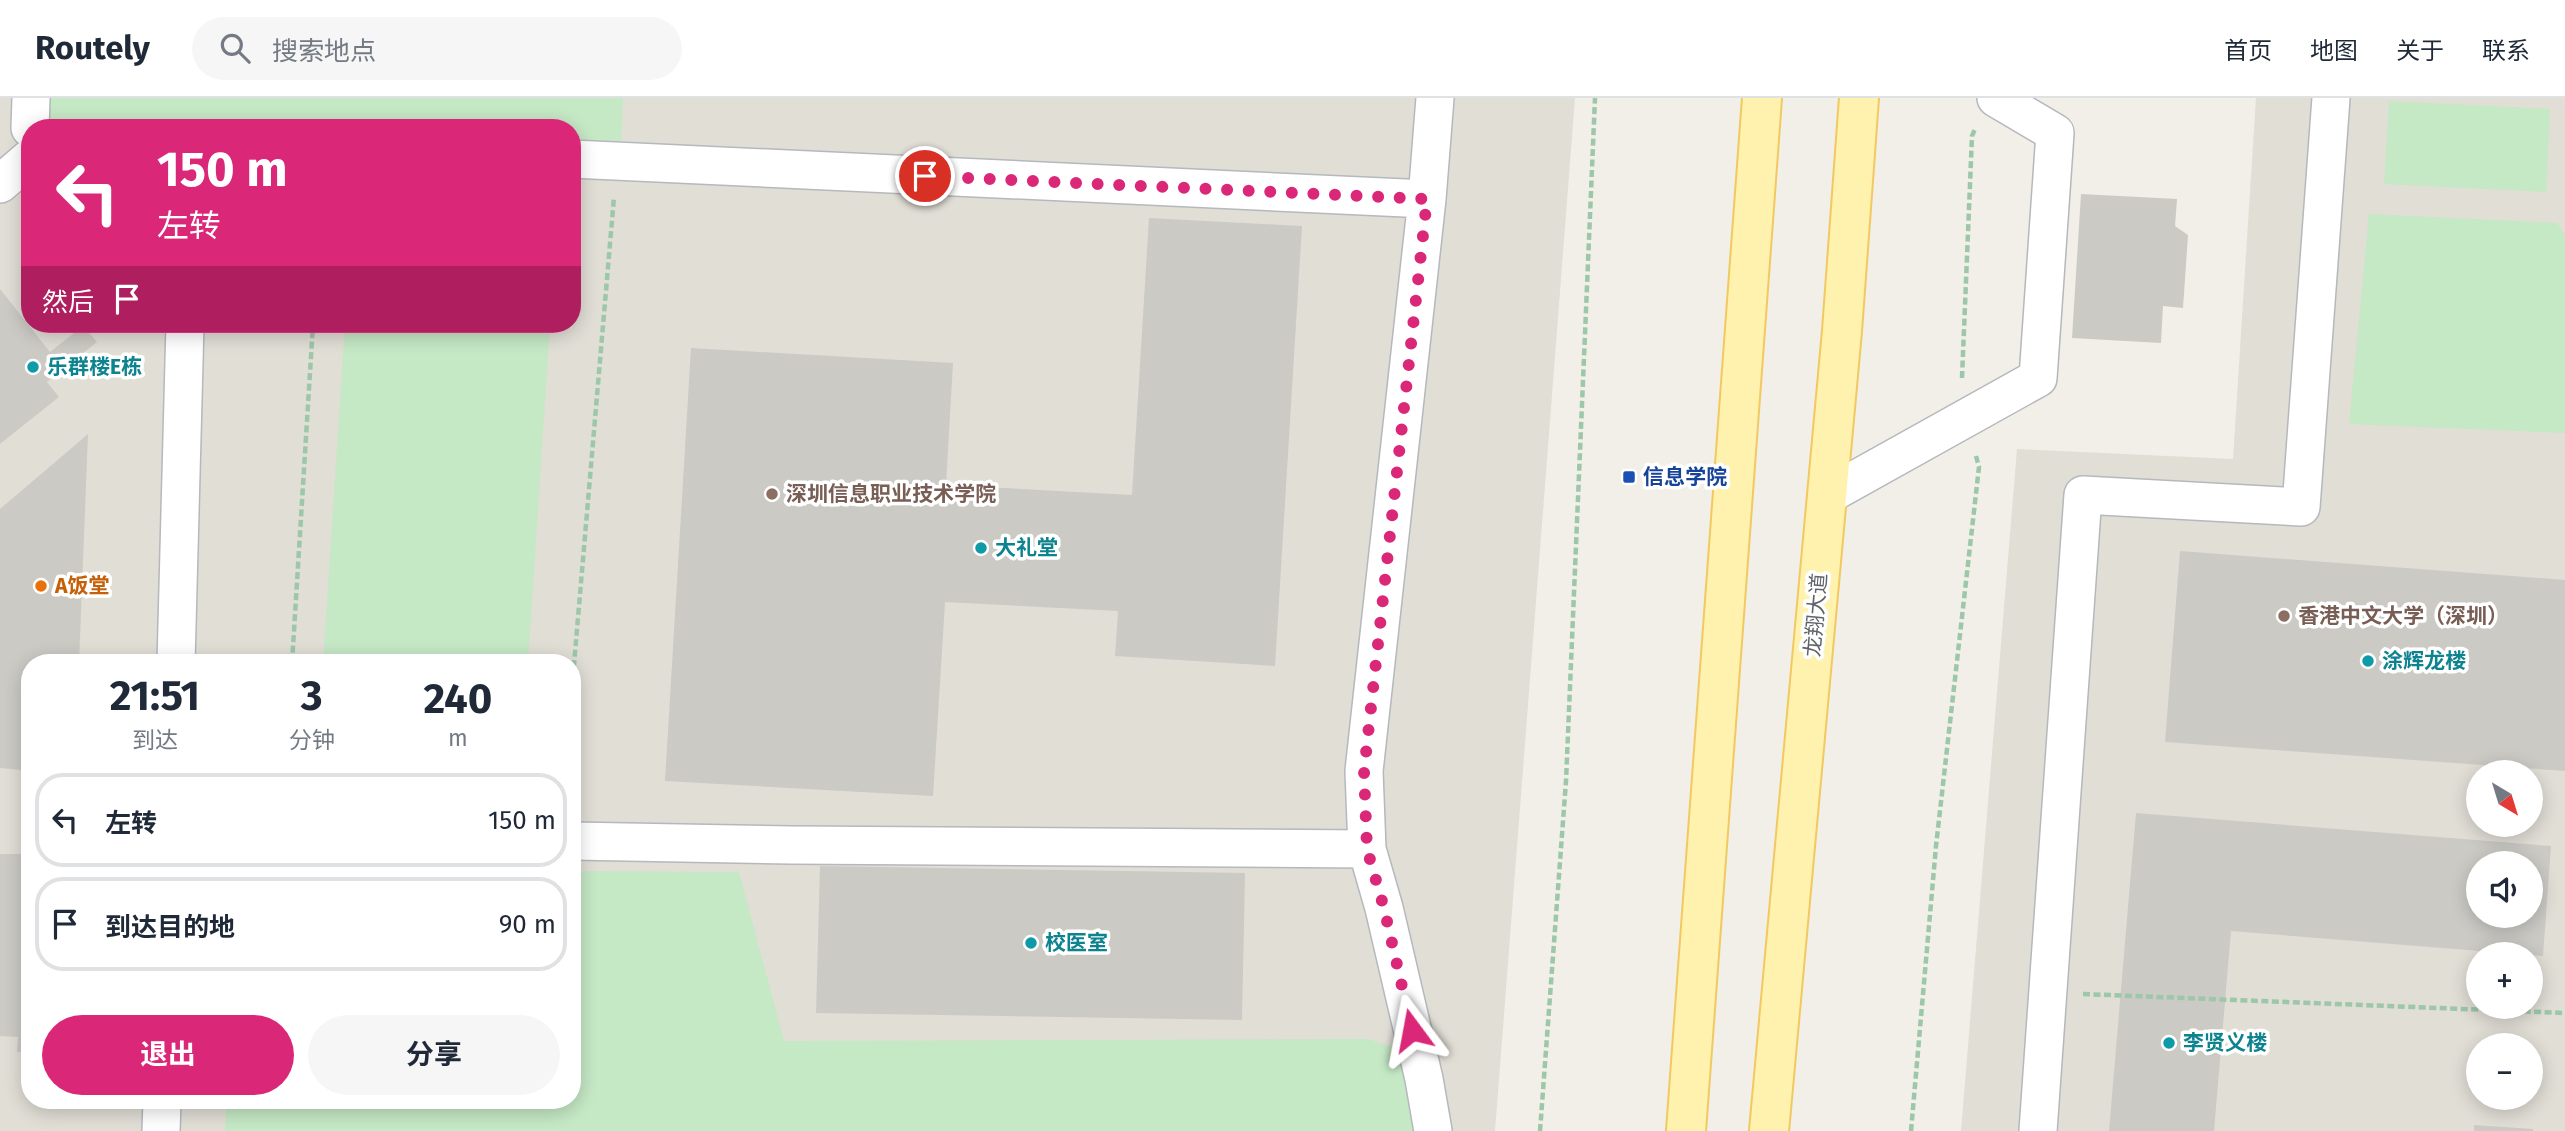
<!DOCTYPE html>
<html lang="zh">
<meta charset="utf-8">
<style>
:root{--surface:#fff;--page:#f6f6f7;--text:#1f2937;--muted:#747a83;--line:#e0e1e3;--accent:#db2777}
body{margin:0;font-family:"Fira Sans","Noto Sans SC",sans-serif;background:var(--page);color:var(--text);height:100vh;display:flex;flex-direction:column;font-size:26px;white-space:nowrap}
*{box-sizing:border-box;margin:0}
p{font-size:23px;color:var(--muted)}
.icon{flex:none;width:38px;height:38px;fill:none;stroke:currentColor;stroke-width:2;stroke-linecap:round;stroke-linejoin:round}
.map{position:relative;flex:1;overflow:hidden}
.drawer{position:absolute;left:21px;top:556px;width:560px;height:455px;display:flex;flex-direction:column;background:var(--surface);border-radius:28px;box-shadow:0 4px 18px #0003}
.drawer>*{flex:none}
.guide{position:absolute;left:21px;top:21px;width:560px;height:214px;border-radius:28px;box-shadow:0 4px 18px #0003;background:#db2777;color:#fff;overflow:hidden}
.needle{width:46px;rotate:142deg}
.fabs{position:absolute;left:2466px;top:662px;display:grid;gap:14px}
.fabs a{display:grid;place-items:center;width:77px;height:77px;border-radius:50%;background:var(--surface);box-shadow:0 4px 18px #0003;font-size:35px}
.pin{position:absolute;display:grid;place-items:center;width:60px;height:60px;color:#fff;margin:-30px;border:4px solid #fff;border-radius:50%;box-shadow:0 2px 7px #0007}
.me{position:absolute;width:77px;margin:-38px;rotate:347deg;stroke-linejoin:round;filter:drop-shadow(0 0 5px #0008)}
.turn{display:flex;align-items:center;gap:24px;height:147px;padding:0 21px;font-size:32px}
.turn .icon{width:91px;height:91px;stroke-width:2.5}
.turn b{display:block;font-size:49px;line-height:60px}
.then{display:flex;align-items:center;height:66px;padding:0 21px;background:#0003;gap:14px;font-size:26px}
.eta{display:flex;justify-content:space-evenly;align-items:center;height:119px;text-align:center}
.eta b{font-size:42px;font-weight:700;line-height:49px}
.action{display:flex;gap:14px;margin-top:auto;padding:14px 21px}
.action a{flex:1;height:80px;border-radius:42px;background:var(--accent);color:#fff;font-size:28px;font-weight:700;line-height:80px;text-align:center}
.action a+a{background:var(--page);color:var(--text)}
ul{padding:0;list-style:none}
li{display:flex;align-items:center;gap:21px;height:94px;margin:0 14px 10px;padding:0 7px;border:4px solid var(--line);border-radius:28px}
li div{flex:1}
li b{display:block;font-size:26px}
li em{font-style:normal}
header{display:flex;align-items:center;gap:42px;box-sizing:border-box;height:98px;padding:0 35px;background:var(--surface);border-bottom:2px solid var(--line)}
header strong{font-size:33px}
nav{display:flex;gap:38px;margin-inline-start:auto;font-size:24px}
.search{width:490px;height:63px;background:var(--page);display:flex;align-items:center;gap:18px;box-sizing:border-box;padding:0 24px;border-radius:38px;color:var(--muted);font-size:26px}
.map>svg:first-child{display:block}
.education{fill:#e1ded6;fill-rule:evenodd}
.green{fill:#c5e8c5}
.building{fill:#cccac5;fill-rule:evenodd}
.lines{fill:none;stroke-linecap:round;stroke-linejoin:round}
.minor-casing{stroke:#b5b8bc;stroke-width:40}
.major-casing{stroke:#f2c960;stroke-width:42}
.path{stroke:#9cc7a9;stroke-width:4.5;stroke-dasharray:7 3.5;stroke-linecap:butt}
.minor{stroke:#fff;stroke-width:37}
.major{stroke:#fff2af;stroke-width:38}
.route{stroke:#db2777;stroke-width:12;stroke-dasharray:0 21.6}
.culture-dot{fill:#0f9aa8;stroke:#fff;stroke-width:2.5}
.transit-dot{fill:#1a4fb4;stroke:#fff;stroke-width:2.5}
.education-dot{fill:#8d6e63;stroke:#fff;stroke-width:2.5}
.food-dot{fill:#e8710a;stroke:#fff;stroke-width:2.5}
.labels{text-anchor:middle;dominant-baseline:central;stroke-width:7;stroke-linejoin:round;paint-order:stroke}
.culture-label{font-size:21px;font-weight:bold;fill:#0d838f;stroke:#fff;text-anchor:start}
.transit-label{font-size:21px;font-weight:bold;fill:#164399;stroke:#fff;text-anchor:start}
.education-label{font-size:21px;font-weight:bold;fill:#785e54;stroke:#fff;text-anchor:start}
.food-label{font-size:21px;font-weight:bold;fill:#c56008;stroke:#fff;text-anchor:start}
.street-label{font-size:21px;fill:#5f6368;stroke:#fff}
</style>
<header>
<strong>Routely</strong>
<div class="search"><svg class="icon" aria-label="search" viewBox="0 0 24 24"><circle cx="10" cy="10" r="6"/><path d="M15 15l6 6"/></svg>搜索地点</div>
<nav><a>首页</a><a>地图</a><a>关于</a><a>联系</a></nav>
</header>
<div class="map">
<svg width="2565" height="1033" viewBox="0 0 2565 1033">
<rect width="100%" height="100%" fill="#f1efe8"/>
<path class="education" d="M0 0H1575L1495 1033H0ZM30 30H572V226H30ZM30 565H572V1003H30Z
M2256 0H2565V1033H1961L2017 351 2233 361ZM2478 674H2530V726H2478ZM2478 765H2530V817H2478ZM2478 856H2530V908H2478ZM2478 947H2530V999H2478Z"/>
<path class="green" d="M42 0H623L621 43 572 42V30L42 28Z
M2389 3 2550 11 2546 94 2384 86Z
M2369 116 2557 125 2565 137V335L2349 326Z
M345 226H550L528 565H323Z
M572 773 739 774 784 943 1368 941 1406 954 1418 1033H225L226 1003H572Z"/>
<path class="building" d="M2081 96 2177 101 2175 128 2188 137 2183 210 2163 208 2161 245 2072 240Z
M1149 120 1302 128 1275 568 1115 558 1118 513 945 504 933 698 665 683 691 250 953 265 946 387 1132 397Z
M0 191 50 254 83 228 97 244 47 284 59 299 0 346Z
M88 336 79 565H30V673L0 670V411Z
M2180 453 2565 482V673L2165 644Z
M2136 715 2551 748 2543 858 2231 833 2214 1033H2109ZM2478 765H2530V817H2478Z
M26 728H30V954H17L18 939 0 938V756H25Z
M820 768 1245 775 1242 922 816 915Z
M2474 1027 2533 1031V1033H2474Z"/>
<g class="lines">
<defs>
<path id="minor" d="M30 30 31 0
M572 61 1427 101
M0 86 30 60
M1828 397 2038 280 2055 35 1996 0
M176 565 185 226
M572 743 791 747 1367 751
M161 1033 162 1003
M1433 1033 1424 981 1384 810 1367 751 1364 673 1427 101 1435 0
M2038 1033 2083 397 2301 409 2331 0"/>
<path id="major" d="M1686 1033 1762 0
M1769 1033 1842 233 1859 0"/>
</defs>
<use href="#minor" class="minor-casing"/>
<use href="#major" class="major-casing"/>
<path class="path" d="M1962 280 1972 38 1975 31
M292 565 313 226
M572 590 614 99
M2083 896 2565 915
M1540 1033 1566 683 1595 0
M1911 1033 1936 748 1979 369 1976 358"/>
<use href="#minor" class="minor"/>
<use href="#major" class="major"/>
</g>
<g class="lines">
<path class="route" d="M925 78 1427 101 1364 673 1367 751 1384 810 1412 932"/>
</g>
<g class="culture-dot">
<circle cx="33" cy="269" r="7"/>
<circle cx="981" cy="450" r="7"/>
<circle cx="2368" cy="563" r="7"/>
<circle cx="1031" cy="845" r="7"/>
<circle cx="2169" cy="945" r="7"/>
</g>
<rect class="transit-dot" x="1622" y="372" width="14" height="14" rx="3.5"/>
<g class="education-dot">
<circle cx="772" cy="396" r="7"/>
<circle cx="2284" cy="518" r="7"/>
</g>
<circle class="food-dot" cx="41" cy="488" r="7"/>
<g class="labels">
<g class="culture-label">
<text x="47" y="269">乐群楼E栋</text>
<text x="995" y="450">大礼堂</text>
<text x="2382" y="563">涂辉龙楼</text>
<text x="1045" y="845">校医室</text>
<text x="2183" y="945">李贤义楼</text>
</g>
<g class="transit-label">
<text x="1643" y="379">信息学院</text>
</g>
<g class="education-label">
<text x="786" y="396">深圳信息职业技术学院</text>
<text x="2298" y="518">香港中文大学（深圳）</text>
</g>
<g class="food-label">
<text x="55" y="488">A饭堂</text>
</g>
<g class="street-label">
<text transform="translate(1816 517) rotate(-85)">龙翔大道</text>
</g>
</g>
</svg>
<div class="fabs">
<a><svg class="needle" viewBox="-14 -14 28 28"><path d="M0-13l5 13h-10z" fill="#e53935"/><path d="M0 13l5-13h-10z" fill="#747a83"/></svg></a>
<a><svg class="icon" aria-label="sound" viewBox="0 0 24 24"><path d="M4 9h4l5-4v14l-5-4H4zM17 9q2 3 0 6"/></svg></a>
<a>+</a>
<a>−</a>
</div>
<div class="pin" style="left:925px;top:78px;background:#d93025"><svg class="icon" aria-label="arrive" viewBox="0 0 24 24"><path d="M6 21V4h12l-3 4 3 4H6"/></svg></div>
<svg class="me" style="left:1412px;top:932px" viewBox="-20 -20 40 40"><path d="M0-17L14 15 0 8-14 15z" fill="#db2777" stroke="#fff" stroke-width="4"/></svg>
<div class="guide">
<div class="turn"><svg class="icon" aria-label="left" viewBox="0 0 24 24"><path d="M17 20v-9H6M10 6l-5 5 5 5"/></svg><div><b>150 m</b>左转</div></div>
<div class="then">然后<svg class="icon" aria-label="arrive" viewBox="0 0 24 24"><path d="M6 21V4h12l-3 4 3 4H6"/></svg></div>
</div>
<section class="drawer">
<div class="eta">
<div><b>21:51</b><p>到达</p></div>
<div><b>3</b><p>分钟</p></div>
<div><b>240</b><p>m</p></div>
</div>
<ul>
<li><svg class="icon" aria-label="left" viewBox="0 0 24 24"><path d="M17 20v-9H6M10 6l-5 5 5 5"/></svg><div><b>左转</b></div><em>150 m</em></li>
<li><svg class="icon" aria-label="arrive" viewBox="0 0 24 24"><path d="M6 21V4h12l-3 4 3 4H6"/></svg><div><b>到达目的地</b></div><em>90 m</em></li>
</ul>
<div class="action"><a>退出</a><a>分享</a></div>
</section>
</div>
